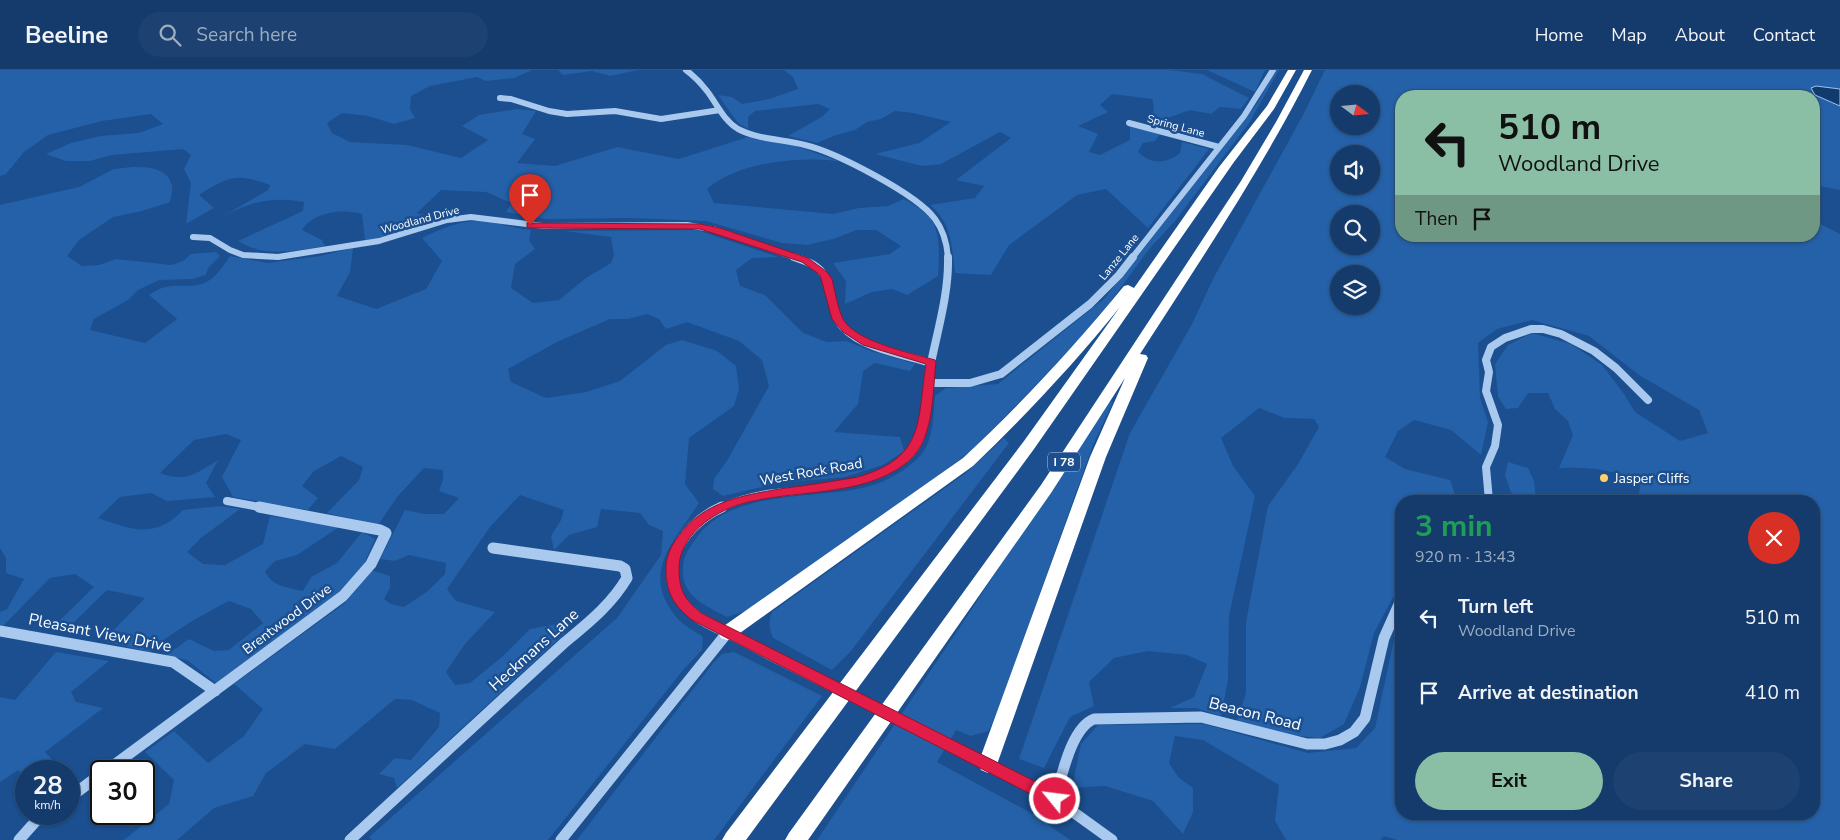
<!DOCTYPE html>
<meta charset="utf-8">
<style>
:root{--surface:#143b6b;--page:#1d4271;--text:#f1f3f6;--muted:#9dadc1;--line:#33557e;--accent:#8abfa5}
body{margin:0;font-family:"Nunito Sans",sans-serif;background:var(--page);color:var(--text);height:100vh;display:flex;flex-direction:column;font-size:19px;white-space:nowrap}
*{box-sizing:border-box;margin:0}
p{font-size:16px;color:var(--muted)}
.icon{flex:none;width:28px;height:28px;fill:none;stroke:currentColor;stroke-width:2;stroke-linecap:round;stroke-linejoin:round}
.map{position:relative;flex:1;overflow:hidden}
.panel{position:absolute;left:1395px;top:425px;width:425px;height:325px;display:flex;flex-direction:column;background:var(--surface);border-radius:20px;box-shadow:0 1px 4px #0004,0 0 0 1px var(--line)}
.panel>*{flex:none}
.top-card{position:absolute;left:1395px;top:20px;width:425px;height:152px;border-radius:20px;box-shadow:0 1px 4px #0004,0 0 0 1px var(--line);background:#8abfa5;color:#111;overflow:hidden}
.needle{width:32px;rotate:106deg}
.tools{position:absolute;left:1330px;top:15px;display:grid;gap:10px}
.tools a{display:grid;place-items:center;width:50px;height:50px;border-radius:50%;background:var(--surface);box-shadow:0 1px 4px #0004,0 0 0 1px var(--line);font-size:25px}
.speed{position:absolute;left:15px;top:690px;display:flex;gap:10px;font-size:25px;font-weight:700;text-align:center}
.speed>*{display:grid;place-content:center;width:65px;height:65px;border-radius:50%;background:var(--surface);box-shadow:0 1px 4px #0004,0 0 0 1px var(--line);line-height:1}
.speed small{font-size:12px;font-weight:400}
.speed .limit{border:2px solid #111;border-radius:8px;background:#fff;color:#111}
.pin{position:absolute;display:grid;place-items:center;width:42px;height:42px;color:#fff;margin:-51px -21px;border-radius:50% 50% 50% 0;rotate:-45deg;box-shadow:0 0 5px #0007}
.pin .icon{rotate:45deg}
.me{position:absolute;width:55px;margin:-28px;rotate:299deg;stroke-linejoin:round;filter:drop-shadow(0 0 4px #0008)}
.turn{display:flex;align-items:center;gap:18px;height:105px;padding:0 20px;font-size:22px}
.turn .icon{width:65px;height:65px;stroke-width:2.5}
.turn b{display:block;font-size:35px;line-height:42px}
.then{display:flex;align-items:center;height:48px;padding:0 20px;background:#0003;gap:10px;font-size:19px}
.round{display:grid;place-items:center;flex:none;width:52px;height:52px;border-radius:26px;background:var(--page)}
.head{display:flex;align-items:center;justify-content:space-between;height:85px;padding:0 20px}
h1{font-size:30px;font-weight:700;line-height:38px;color:#1e9e55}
.button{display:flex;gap:10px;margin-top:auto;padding:10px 20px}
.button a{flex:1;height:58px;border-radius:30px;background:var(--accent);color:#111;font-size:20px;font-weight:700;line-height:58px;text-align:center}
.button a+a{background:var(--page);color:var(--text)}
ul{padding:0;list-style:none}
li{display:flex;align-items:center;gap:15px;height:75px;padding:0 20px}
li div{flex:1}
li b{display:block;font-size:19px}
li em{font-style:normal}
header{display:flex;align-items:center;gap:30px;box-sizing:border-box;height:70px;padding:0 25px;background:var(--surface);border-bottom:1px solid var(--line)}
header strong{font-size:24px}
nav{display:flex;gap:28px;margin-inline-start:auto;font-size:18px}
.search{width:350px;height:45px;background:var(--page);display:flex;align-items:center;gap:12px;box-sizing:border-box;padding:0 18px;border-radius:28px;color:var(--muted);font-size:19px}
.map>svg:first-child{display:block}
.green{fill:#2461a8;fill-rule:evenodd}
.water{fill:#123a6d;stroke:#9cc4f0}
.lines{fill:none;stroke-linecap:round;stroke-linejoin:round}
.minor-far2{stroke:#a9c9ee;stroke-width:6}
.minor-far1{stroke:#a9c9ee;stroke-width:8}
.minor{stroke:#a9c9ee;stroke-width:11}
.highway{fill:#fff;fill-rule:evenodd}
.minor-bridge{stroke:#a9c9ee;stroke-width:11}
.route{fill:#e11d48;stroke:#92132f}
.poi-dot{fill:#ffd166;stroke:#1b4f8f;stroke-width:2}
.labels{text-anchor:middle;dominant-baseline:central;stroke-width:5;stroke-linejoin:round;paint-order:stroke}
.far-street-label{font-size:11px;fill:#fff;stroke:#1b4f8f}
.shield{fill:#1b4f8f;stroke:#bbcadd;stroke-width:1}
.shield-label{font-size:12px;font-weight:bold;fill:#fff}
.street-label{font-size:14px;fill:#fff;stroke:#1b4f8f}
.poi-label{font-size:14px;fill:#fff;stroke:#1b4f8f;text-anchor:start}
.near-street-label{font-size:16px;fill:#fff;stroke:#1b4f8f}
</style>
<header>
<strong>Beeline</strong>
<div class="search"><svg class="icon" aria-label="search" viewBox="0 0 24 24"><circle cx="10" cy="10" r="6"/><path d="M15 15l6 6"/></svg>Search here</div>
<nav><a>Home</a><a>Map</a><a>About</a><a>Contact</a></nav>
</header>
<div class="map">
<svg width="1840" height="770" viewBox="0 0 1840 770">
<rect width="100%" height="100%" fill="#1b4f8f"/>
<path class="green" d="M0 0H532L514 8 486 11 477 7 430 16 411 26 410 39 415 48 394 54 368 46 342 43 327 53 332 63 350 72 407 75 461 88 488 70 462 56 479 45 517 39 536 41 522 64 535 69 517 93 555 96 617 77 679 89 751 66 793 75 838 91C798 86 738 92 707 119L714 133 833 144 859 138 888 136 904 129C914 135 926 141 932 151 941 166 939 189 938 206L907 225 892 219 872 222 845 234 846 211 833 193 890 184 901 176 876 160H857L833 169 807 175 782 173 706 151 629 148 547 149 506 142 511 133 486 122 441 120 417 143 437 149 389 166 365 170 362 144C343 138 313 142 302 160L322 170 325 176C295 181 264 188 238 171L303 141 304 132C270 126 250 132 220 148L268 120 270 115C235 103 230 106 199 125L214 138 186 154 191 113 184 99 191 85 183 79 112 85 90 91H66L46 84 71 73 100 66 139 63 163 54 151 44 102 51 48 65 24 82 6 104 0 106Z
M558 0H638L610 6 592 1 563 5Z
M784 0H1170L1202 4 1249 28 1241 39 1220 37 1211 44 1190 40 1162 50 1156 56 1146 53C1153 45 1156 39 1152 29L1112 24 1100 35 1108 42 1078 56 1098 64 1089 82 1100 85 1130 70V56L1160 64 1155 71 1143 73 1138 82C1152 95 1165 94 1180 83L1182 72 1209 79 1148 158 1106 119 1077 125 1009 175 991 205 955 203C952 177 952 153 930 135L975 128 984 116 956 110 1011 68 1000 62 941 94 922 96 875 84 919 73 951 52 913 43 895 41 881 49 867 52 855 60 836 65 817 73 788 66 823 46 830 39 818 34 755 41 748 47V59L738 53 718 25 732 27 742 34 769 29 798 19 793 7Z
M1207 0H1265L1255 22Z
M1275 0H1279L1249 53 1175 151 1150 178 1108 235 1074 275 977 376 908 429 748 540 727 547C701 533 677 524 684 490 686 482 690 477 695 470 730 417 816 431 870 416 887 411 904 401 916 390 934 375 933 347 935 326L946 318 998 314 1104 229 1232 66 1258 32Z
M1325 0H1840V120L1814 115V26H1401V166H1814V151L1840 164V770H1397L1384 766 1380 770H1286L1275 751 1279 715 1203 670 1175 666 1169 693 1179 708 1193 718V742L1183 764 1153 731 1105 716 1072 718 1081 674 1098 655 1204 654 1308 683 1356 678 1375 658 1395 565 1401 571V744H1814V431H1579H1638L1640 415C1615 398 1588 397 1559 398L1573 365 1568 351 1555 339 1548 323H1528L1518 338 1506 339 1498 327 1495 294 1508 275 1532 263 1571 274 1602 295 1624 324 1635 342 1680 371 1708 363 1699 340 1639 305 1589 266 1532 250 1497 259 1478 273 1480 328 1488 352 1481 385 1451 360 1414 350 1398 361 1385 387 1405 399 1450 410 1457 431H1401V512L1374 563 1360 617 1344 654 1320 668 1290 665 1237 651 1246 623V552L1268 436 1298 394 1319 357 1314 349 1285 348 1259 338 1221 368 1233 396 1255 426 1229 546 1228 610 1221 646 1196 638H1170L1194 627 1207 594 1187 585 1148 581 1114 588 1089 612 1094 636 1070 647 1044 698 1019 689 1130 363 1192 254 1213 209 1303 45ZM1339 24H1371V56H1339ZM1339 84H1371V116H1339ZM1339 144H1371V176H1339ZM1339 204H1371V236H1339Z
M132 97C147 97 168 97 172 116 173 120 171 127 170 132L142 141 113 147 79 170 67 186 82 196 99 195 116 189 171 195 183 191 191 184 216 182 220 186 208 198 206 205 192 209 159 210 138 220 128 230 94 249 90 260 145 273 177 249 149 225C170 210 181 219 202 214 215 210 223 196 230 186L268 193 320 186 353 178 350 202 337 226 376 239 426 219 442 191 422 168C438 160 458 151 477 151 495 151 513 159 531 160L529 170 535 179 515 194 511 218 533 233 559 230 586 208 611 193 614 185 611 167 565 161 697 160 778 187 752 188 736 200 740 216 765 225 803 263 827 272 847 271 868 280 915 294 910 301 875 293 863 301 858 334 834 362 900 367 904 381 883 395 845 407 779 413 723 426 713 419 714 409 728 389 769 316 762 290 739 271 687 252 666 259 659 249 647 244 628 249H610L559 271 508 299 511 312 546 328 586 322 620 311 666 275 682 270 717 281 736 296 739 319 734 336 689 368 685 414 699 433C673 473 639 504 678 549 684 556 695 561 703 567L702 580 683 600 548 770H372L369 767 617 548 661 485 663 461 649 455 640 443 601 439 597 457 569 465 554 480 551 466 561 450 564 440 520 425 490 457 447 519 456 531 495 542 465 574 446 602 455 615 470 613 503 586 530 559 557 554 565 563 397 718 394 708 379 704 395 688 411 690 439 657 440 643 412 630 395 629 335 679 305 674 266 703 253 726 214 738 177 770H124L169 734 174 710 145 682 174 661 208 693 244 666 263 639 234 614 345 533 371 500 390 506V518L384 529 391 534 404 537 428 521 445 504 446 493 409 485 395 491 380 489 405 440 425 444H444L459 428 439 421 443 410V400L424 398 398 426 378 455 327 443 359 410 363 397 341 386 314 401 302 416 318 428 308 440 233 427 222 407 241 370 226 364 194 370 160 403C186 413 197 403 218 390L206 413 215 427 167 431 151 423 120 427 98 448C132 460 156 469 183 440L219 436 240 439 201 468 187 482 203 494 225 495 263 474 270 446 339 457 297 485 275 491 265 501C271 516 289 518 303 521L311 507 337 493 362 462 375 469 364 494 338 523 315 542 216 613 187 590 165 586 189 569 214 581 229 580 263 553 251 539 229 531C200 546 174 560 150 582L103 571 145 528 107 520 66 560 53 557 94 517 75 504 50 508 3 556 0 555V542L7 539 24 509 6 503V488L0 478V135L79 117 114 99Z
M1108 331 1113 332 1093 375 995 649 988 661 971 666 956 660 937 692 1033 744 1070 770H817L968 545Z
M1004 368 1009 373 851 581 832 600 773 568C769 559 768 552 772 542L966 403Z
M1508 392 1528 398 1534 411 1536 431H1514L1505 405Z
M56 582 109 591 71 622 76 632 103 638 45 682 63 701H26V707L18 700 0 712V627L15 630Z
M734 582 822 626 714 770H577L714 592 722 584Z"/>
<path class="water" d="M1816 16 1840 19V36L1815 25 1811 18Z"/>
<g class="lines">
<path class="minor-far2" d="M686 0C694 6 701 13 707 21 717 34 724 51 738 59 759 70 783 69 805 75 835 82 917 124 935 149 944 161 947 174 948 188
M500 28 511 29 549 41 567 44 615 41 661 49 720 40
M1129 53 1219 77
M193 167 210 168 230 180 243 185 278 187 379 171 447 150 471 147 543 156 687 155 717 160 797 188
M1132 188 1244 46 1273 0"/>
<path class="minor-far1" d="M794 187C800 189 806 191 812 194 836 206 827 239 843 257 862 278 905 285 931 293
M927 313H970L1001 304 1090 234 1119 205 1133 187
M227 431 265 438
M1489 431 1486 397 1495 376 1498 355 1486 321 1489 302 1486 290 1491 277 1505 268 1531 259H1543L1561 264 1594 281 1616 298 1648 330
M720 438C735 431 750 427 767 424 811 418 897 417 919 371 928 350 925 325 929 303 936 265 949 226 948 187"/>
<path class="minor" d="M722 437C679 456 648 509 695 545 701 550 710 554 718 558 735 566 752 575 769 584
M0 561 173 592 215 621
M947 674 1055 729 1112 770
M106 701 343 526 371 494 386 463 380 460 259 437
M69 728 101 704
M1055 729C1062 706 1071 658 1094 649L1201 647 1307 674H1325L1340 670 1354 662 1365 648 1384 568 1401 530
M19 770 35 752 47 744
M350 770 564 573C588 553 611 535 627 508L625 499 620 496 493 478
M561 770 727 563"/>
<path class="highway" d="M1288 0H1296L1274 39 1234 92 1034 379 746 770H722L726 763 1024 371 1120 237C1075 293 1025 346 973 396L733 568 727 570 721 568 718 563 721 558 963 388C1020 335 1074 277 1124 216L1128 215 1134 218 1219 97 1267 36Z
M1304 0H1312C1262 99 1200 191 1140 284L1146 285 1148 288 1106 387 995 700 988 703 981 700 978 694 1090 387 1125 308 1051 423 808 770H785L789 763 1041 415 1241 111 1276 52Z"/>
<path class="minor-bridge" d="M769 584 947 674"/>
</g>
<path class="route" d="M527 153 700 154 720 158 808 188 827 202 832 209C835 221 837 235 842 247 852 271 911 283 935 290L936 292C932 326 935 372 905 394 860 428 793 419 741 434 713 442 679 466 679 498 679 520 684 529 701 543L1060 724 1063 729 1060 734 1055 736 1050 734 692 550C673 535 666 522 666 498 666 486 671 476 678 467 704 430 745 425 786 418 810 415 834 411 858 407 925 387 917 353 926 294L863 275 843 262 832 249 820 205 802 192 700 159 530 158 527 157Z"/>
<circle class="poi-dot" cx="1604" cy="408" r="5"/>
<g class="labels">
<g class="far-street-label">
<text transform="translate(1176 56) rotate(15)">Spring Lane</text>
<text transform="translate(420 150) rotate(-15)">Woodland Drive</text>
<text transform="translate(1119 187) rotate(-51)">Lanze Lane</text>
</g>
<rect class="shield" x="1048" y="382.5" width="32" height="19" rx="4"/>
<g class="shield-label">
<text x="1064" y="392">I 78</text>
</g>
<g class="street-label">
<text transform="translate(811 402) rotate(-10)">West Rock Road</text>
<text transform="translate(287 549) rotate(-37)">Brentwood Drive</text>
</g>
<g class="poi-label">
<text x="1614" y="408">Jasper Cliffs</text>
</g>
<g class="near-street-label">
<text transform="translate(100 563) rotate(11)">Pleasant View Drive</text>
<text transform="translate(534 580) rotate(-42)">Heckmans Lane</text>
<text transform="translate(1255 644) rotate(14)">Beacon Road</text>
</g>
</g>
</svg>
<div class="tools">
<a><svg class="needle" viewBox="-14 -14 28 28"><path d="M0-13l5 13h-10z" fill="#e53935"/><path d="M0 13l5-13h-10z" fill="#9dadc1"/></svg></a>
<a><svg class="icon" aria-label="sound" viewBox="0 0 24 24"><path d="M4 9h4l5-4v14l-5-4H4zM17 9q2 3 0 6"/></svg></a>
<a><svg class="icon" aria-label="search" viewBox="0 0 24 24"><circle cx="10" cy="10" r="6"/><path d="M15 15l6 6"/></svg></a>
<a><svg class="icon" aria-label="layers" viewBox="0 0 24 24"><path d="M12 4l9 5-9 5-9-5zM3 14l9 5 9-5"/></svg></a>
</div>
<div class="speed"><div>28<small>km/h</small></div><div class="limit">30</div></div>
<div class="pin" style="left:530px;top:155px;background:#d93025"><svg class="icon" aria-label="arrive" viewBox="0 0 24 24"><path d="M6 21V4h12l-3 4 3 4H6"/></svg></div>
<svg class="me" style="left:1055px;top:729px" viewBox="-20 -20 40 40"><circle r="17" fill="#e11d48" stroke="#fff" stroke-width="3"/><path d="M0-11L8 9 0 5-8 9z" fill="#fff"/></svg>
<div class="top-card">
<div class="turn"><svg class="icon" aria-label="left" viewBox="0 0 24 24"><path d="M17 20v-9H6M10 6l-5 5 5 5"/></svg><div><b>510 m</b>Woodland Drive</div></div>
<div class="then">Then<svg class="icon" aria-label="arrive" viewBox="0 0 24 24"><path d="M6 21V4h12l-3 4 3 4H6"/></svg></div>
</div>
<section class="panel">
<div class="head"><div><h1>3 min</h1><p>920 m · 13:43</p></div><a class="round" style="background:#d93025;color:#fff"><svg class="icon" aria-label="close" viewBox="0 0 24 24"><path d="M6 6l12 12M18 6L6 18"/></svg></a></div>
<ul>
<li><svg class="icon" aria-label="left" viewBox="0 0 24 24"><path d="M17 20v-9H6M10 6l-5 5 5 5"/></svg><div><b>Turn left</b><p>Woodland Drive</p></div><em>510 m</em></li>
<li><svg class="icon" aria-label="arrive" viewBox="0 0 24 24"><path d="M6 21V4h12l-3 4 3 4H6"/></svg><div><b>Arrive at destination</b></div><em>410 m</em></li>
</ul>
<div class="button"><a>Exit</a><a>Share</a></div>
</section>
</div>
